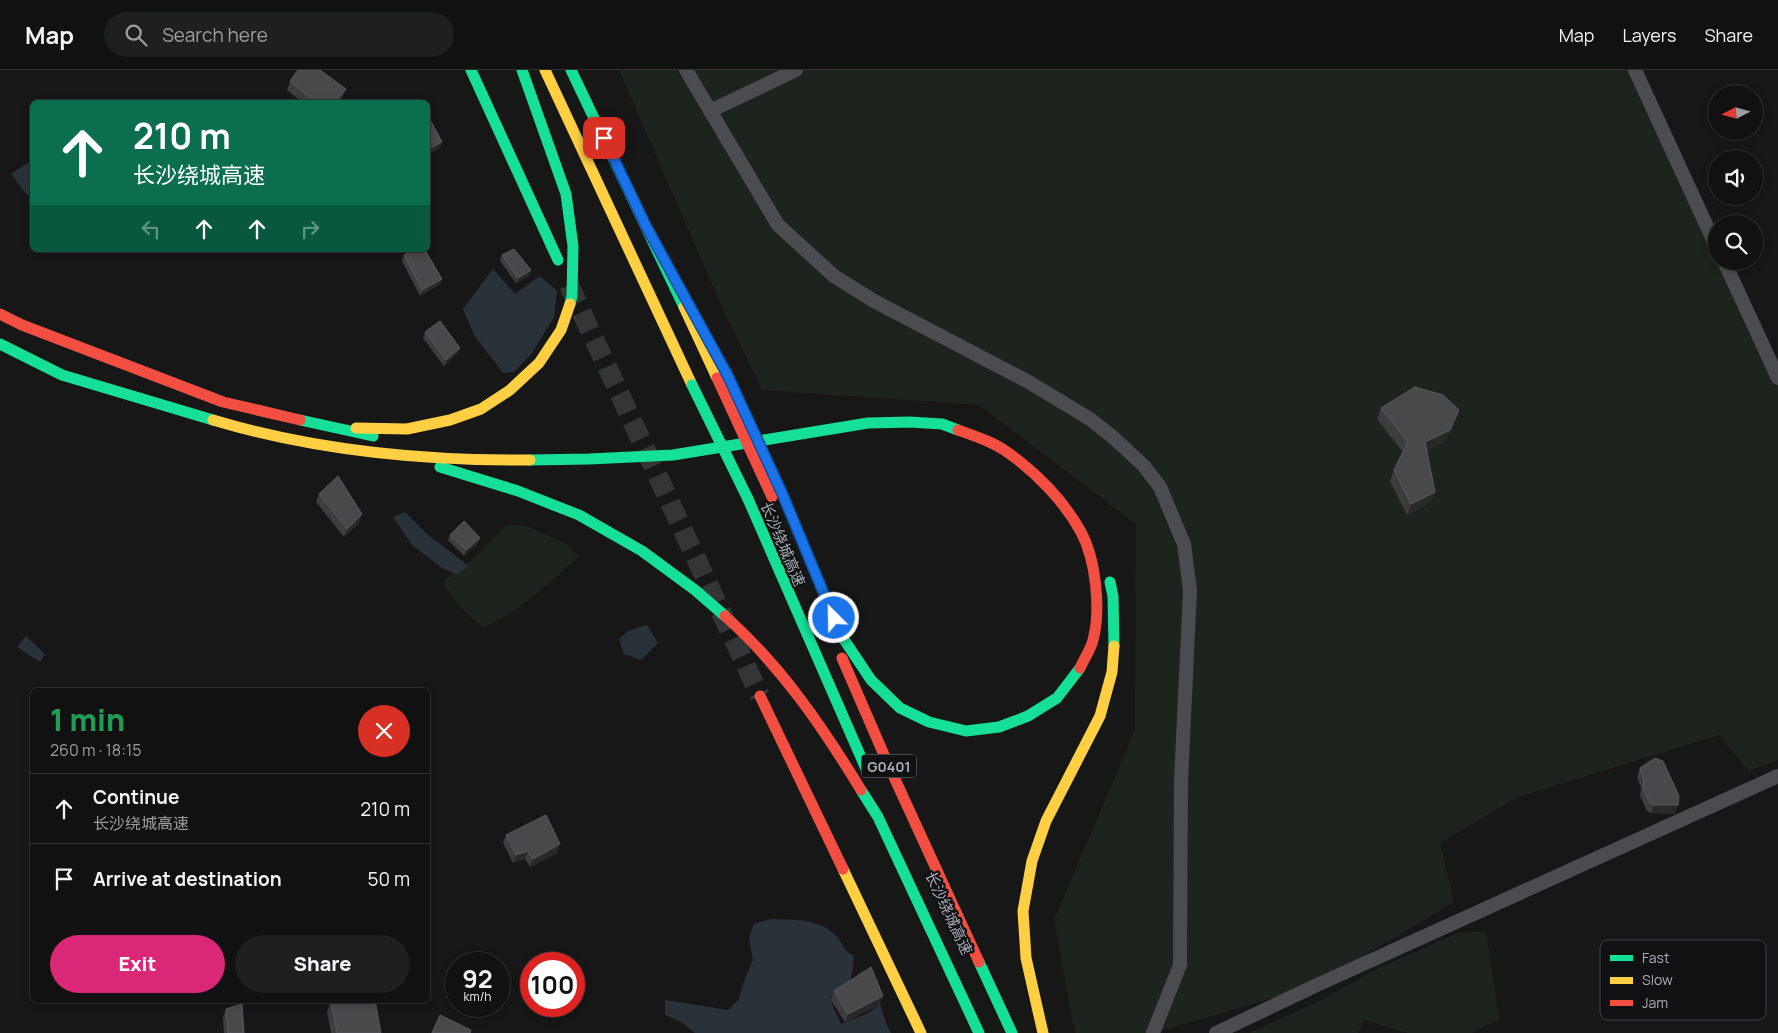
<!DOCTYPE html>
<meta charset="utf-8">
<style>
:root{--surface:#111;--page:#1e1f1f;--text:#f1f3f6;--muted:#9c9d9f;--line:#303131;--accent:#db2777}
body{margin:0;font-family:Manrope,"Noto Sans SC",sans-serif;background:var(--page);color:var(--text);height:100vh;display:flex;flex-direction:column;font-size:19px;white-space:nowrap}
*{box-sizing:border-box;margin:0}
p{font-size:16px;color:var(--muted)}
.icon{flex:none;width:28px;height:28px;fill:none;stroke:currentColor;stroke-width:2;stroke-linecap:round;stroke-linejoin:round}
.map{position:relative;flex:1;overflow:hidden}
.drawer{position:absolute;left:30px;top:618px;width:400px;height:315px;display:flex;flex-direction:column;background:var(--surface);border-radius:8px;box-shadow:0 2px 8px #0003,0 0 0 1px var(--line)}
.drawer>*{flex:none}
.top-card{position:absolute;left:30px;top:30px;width:400px;height:152px;border-radius:8px;box-shadow:0 2px 8px #0003,0 0 0 1px var(--line);background:#0b6e4f;color:#fff;overflow:hidden}
.needle{width:32px;rotate:264deg}
.controls{position:absolute;left:1708px;top:15px;display:grid;gap:10px}
.controls a{display:grid;place-items:center;width:55px;height:55px;border-radius:50%;background:var(--surface);box-shadow:0 2px 8px #0003,0 0 0 1px var(--line);font-size:25px}
.speed{position:absolute;left:445px;top:882px;display:flex;gap:10px;font-size:25px;font-weight:700;text-align:center}
.speed>*{display:grid;place-content:center;width:65px;height:65px;border-radius:50%;background:var(--surface);box-shadow:0 2px 8px #0003,0 0 0 1px var(--line);line-height:1}
.speed small{font-size:12px;font-weight:400}
.speed .limit{border:8px solid #d22;background:#fff;color:#111}
.pin{position:absolute;display:grid;place-items:center;width:42px;height:42px;color:#fff;margin:-21px;border-radius:10px;box-shadow:0 2px 8px #0006}
.me{position:absolute;width:55px;margin:-28px;rotate:337deg;stroke-linejoin:round;filter:drop-shadow(0 0 4px #0008)}
.turn{display:flex;align-items:center;gap:18px;height:105px;padding:0 20px;font-size:22px}
.turn .icon{width:65px;height:65px;stroke-width:2.5}
.turn b{display:block;font-size:35px;line-height:42px}
.lanes{display:flex;align-items:center;height:48px;padding:0 20px;background:#0003;justify-content:center;gap:25px;direction:ltr}
.lanes .off{opacity:.35}
.round{display:grid;place-items:center;flex:none;width:52px;height:52px;border-radius:26px;background:var(--page)}
.headline{display:flex;align-items:center;justify-content:space-between;height:85px;padding:0 20px}
h1{font-size:30px;font-weight:800;line-height:38px;color:#1e9e55}
.button{display:flex;gap:10px;margin-top:auto;padding:10px 20px}
.button a{flex:1;height:58px;border-radius:30px;background:var(--accent);color:#fff;font-size:20px;font-weight:800;line-height:58px;text-align:center}
.button a+a{background:var(--page);color:var(--text)}
ul{padding:0;list-style:none}
li{display:flex;align-items:center;gap:15px;height:70px;padding:0 20px;border-top:1px solid var(--line)}
li div{flex:1}
li b{display:block;font-size:19px}
li em{font-style:normal}
header{display:flex;align-items:center;gap:30px;box-sizing:border-box;height:70px;padding:0 25px;background:var(--surface);border-bottom:1px solid var(--line)}
header strong{font-size:24px}
nav{display:flex;gap:28px;margin-inline-start:auto;font-size:18px}
.search{width:350px;height:45px;background:var(--page);display:flex;align-items:center;gap:12px;box-sizing:border-box;padding:0 18px;border-radius:28px;color:var(--muted);font-size:19px}
.map>svg:first-child{display:block}
.green{fill:#1d241e}
.water{fill:#2a3239}
.lines{fill:none;stroke-linecap:round;stroke-linejoin:round}
.secondary-tunnel{stroke:#343537;stroke-width:20;stroke-dasharray:20 10;stroke-linecap:butt}
.street{stroke:#4b4c50;stroke-width:14}
.fast{stroke:#16e098;stroke-width:11}
.slow{stroke:#ffcf43;stroke-width:11}
.jam{stroke:#f24e42;stroke-width:11}
.fast-bridge{stroke:#16e098;stroke-width:11}
.jam-bridge{stroke:#f24e42;stroke-width:11}
.wall{fill:#3d3d3f}
.shaded-wall{fill:#29292a}
.building{fill:#49494c;stroke:#58595d}
.route-casing{stroke:#114b97;stroke-width:12}
.route{stroke:#1a73e8;stroke-width:9}
.labels{text-anchor:middle;dominant-baseline:central;stroke-width:4.5;stroke-linejoin:round;paint-order:stroke}
.shield{fill:#111113;stroke:#7b7e86;stroke-width:1}
.shield-label{font-size:14px;font-weight:bold;fill:#a8adb8}
.street-label{font-size:15px;fill:#a8adb8;stroke:#111113}
.key{fill:#111113;stroke:#3e4045;stroke-width:1}
.key-label{font-size:14px;fill:#a8adb8}
</style>
<header>
<strong>Map</strong>
<div class="search"><svg class="icon" aria-label="search" viewBox="0 0 24 24"><circle cx="10" cy="10" r="6"/><path d="M15 15l6 6"/></svg>Search here</div>
<nav><a>Map</a><a>Layers</a><a>Share</a></nav>
</header>
<div class="map">
<svg width="1778" height="963" viewBox="0 0 1778 963">
<rect width="100%" height="100%" fill="#171717"/>
<path class="green" d="M619 0H1635L1716 179V191H1722L1778 314V690L1749 701 1719 665 1518 727 1440 773 1454 832 1311 917 1153 963H1075L1054 850 1135 660 1136 454 979 335 762 320 718 228Z
M506 455 526 456 567 474 579 487C553 509 515 546 483 557 466 544 453 530 443 511L470 492Z
M1486 861 1499 949 1472 963H1408L1364 950 1358 963H1249L1319 931 1377 899 1458 863Z"/>
<path class="water" d="M32 90V123L27 125 11 104Z
M493 199 515 224 540 206 557 221 554 247 532 283 514 302 503 303 474 265 463 239Z
M405 442 428 465 469 496 456 504 442 498 412 475 393 447Z
M647 555 658 573 641 590 624 584 619 569 628 561Z
M26 566 45 584 40 592 17 577Z
M771 849C794 850 821 848 837 867 845 876 841 879 854 886 851 911 853 913 831 927L833 937 841 954 868 943 880 934 886 953 891 963H695L681 952 665 945V930L728 940 738 930 746 906 753 890 749 868 754 854Z"/>
<g class="lines">
<path class="secondary-tunnel" d="M569 215 760 626"/>
<path class="street" d="M686 0 778 155 834 206 874 231 1027 311 1090 349 1114 368 1144 396 1160 417 1184 474 1190 520 1181 711 1180 895 1153 963
M1635 0 1716 176
M710 41 796 0
M1724 191 1778 308
M1216 963 1317 915 1778 706"/>
<path class="fast" d="M471 0 558 190
M522 0 566 124 573 176 572 226 570 234
M571 0 684 237
M0 274 62 305 213 350
M300 350 373 366
M530 390 589 389 673 385 868 353 910 352 942 354 958 360
M440 397 518 421 579 445 642 481 695 520 725 546
M782 423 841 565 871 610 900 638 929 652 966 661 999 657 1028 646 1057 628 1080 598
M748 429 867 701
M1110 512 1113 526 1114 576
M861 720 878 747 979 963
M979 892 1012 963"/>
<path class="slow" d="M545 0 692 315
M684 237 717 308
M213 350C313 380 426 391 530 390
M356 358 407 359 450 350 481 339 510 320 539 293 561 260 570 234
M843 799 921 963
M1043 963 1026 888 1023 841 1032 791 1046 751 1100 646 1112 602 1114 576"/>
<path class="jam" d="M0 244 22 255 223 332 300 350
M958 360C975 366 993 372 1007 382 1036 402 1064 431 1081 462 1096 490 1101 540 1093 570 1091 579 1084 589 1080 598
M725 546C781 596 822 656 861 720
M842 588 888 694 979 892
M760 626 843 799"/>
<path class="fast-bridge" d="M692 315 748 429"/>
<path class="jam-bridge" d="M717 308 772 427"/>
</g>
<path class="wall" d="M290 11 343 27 339 32H302L287 20Z
M404 185 442 209 440 214 420 226 402 191Z
M502 185 531 200 529 206 516 213 500 191Z
M425 262 460 278 458 283 444 296 423 268Z
M1381 338 1459 340 1446 371 1427 380 1431 432 1407 445 1390 411 1394 400 1403 382 1377 349Z
M319 424 359 453 344 467 316 432Z
M450 465 480 468 478 473 464 486 448 470Z
M1640 698 1675 744 1651 743 1647 741 1640 726 1641 718 1637 707Z
M506 765 557 783 530 797 525 789 513 793 503 773Z
M834 921 880 934 845 952 831 930Z
M331 931 381 963H331L327 942Z
M226 939 244 963H224L223 947Z"/>
<path class="shaded-wall" d="M346 19 343 27 339 32H336Z
M442 72 440 78 428 84V79Z
M531 200 529 206 516 213 518 208Z
M442 209 440 214 420 226 422 220Z
M460 278 458 283 444 296 446 290Z
M1459 340 1446 371 1421 382 1425 372Z
M1435 422 1431 432 1407 445 1411 434Z
M362 444 359 453 344 467 347 459Z
M480 468 478 473 464 486 466 480Z
M1654 735H1678L1675 744 1651 743Z
M560 774 557 783 530 797 533 789Z
M528 781 525 789 513 793 516 785Z
M883 926 880 934 845 952 848 944Z"/>
<path class="building" d="M298 0H320L346 19 336 32H315L290 11Z
M428 46 442 72 428 79Z
M514 179 531 200 518 208 502 185Z
M415 180H425L442 209 422 220 404 185Z
M440 251 460 278 446 290 425 262Z
M1415 317 1443 325 1459 340 1450 360 1425 372 1435 422 1411 434 1394 400 1408 372 1381 338Z
M338 406 362 444 347 459 319 424Z
M464 451 480 468 466 480 450 465Z
M1655 688 1663 691 1679 726 1678 735H1654L1650 733 1643 718 1644 710 1640 698Z
M546 745 560 774 533 789 528 781 516 785 506 765Z
M871 897 883 926 848 944 834 921Z
M334 930H375L381 963H337L331 931Z
M242 934 244 963H228L226 939Z
M440 945 471 960 470 963H432Z"/>
<g class="lines">
<defs>
<path id="route" d="M604 68 646 156 728 306 782 423 834 548"/>
</defs>
<use href="#route" class="route-casing"/>
<use href="#route" class="route"/>
</g>
<g class="labels">
<rect class="shield" x="861.5" y="684.5" width="55" height="23" rx="4"/>
<g class="shield-label">
<text x="889" y="696">G0401</text>
</g>
<g class="street-label">
<text transform="translate(783 474) rotate(67)">长沙绕城高速</text>
<text transform="translate(949 843) rotate(65)">长沙绕城高速</text>
</g>
</g>
<rect x="1600" y="870" width="166" height="80" rx="8" class="key"/>
<rect x="1610" y="885" width="23" height="6" fill="#16e098"/>
<rect x="1610" y="907" width="23" height="7" fill="#ffcf43"/>
<rect x="1610" y="930" width="23" height="6" fill="#f24e42"/>
<g class="key-label">
<text x="1642" y="893">Fast</text>
<text x="1642" y="915">Slow</text>
<text x="1642" y="938">Jam</text>
</g>
</svg>
<div class="controls">
<a><svg class="needle" viewBox="-14 -14 28 28"><path d="M0-13l5 13h-10z" fill="#e53935"/><path d="M0 13l5-13h-10z" fill="#9c9d9f"/></svg></a>
<a><svg class="icon" aria-label="sound" viewBox="0 0 24 24"><path d="M4 9h4l5-4v14l-5-4H4zM17 9q2 3 0 6"/></svg></a>
<a><svg class="icon" aria-label="search" viewBox="0 0 24 24"><circle cx="10" cy="10" r="6"/><path d="M15 15l6 6"/></svg></a>
</div>
<div class="speed"><div>92<small>km/h</small></div><div class="limit">100</div></div>
<div class="pin" style="left:604px;top:68px;background:#d93025"><svg class="icon" aria-label="arrive" viewBox="0 0 24 24"><path d="M6 21V4h12l-3 4 3 4H6"/></svg></div>
<svg class="me" style="left:834px;top:548px" viewBox="-20 -20 40 40"><circle r="17" fill="#1a73e8" stroke="#fff" stroke-width="3"/><path d="M0-11L8 9 0 5-8 9z" fill="#fff"/></svg>
<div class="top-card">
<div class="turn"><svg class="icon" aria-label="ahead" viewBox="0 0 24 24"><path d="M12 20V5M6 11l6-6 6 6"/></svg><div><b>210 m</b>长沙绕城高速</div></div>
<div class="lanes"><svg class="icon off" aria-label="left" viewBox="0 0 24 24"><path d="M17 20v-9H6M10 6l-5 5 5 5"/></svg><svg class="icon" aria-label="ahead" viewBox="0 0 24 24"><path d="M12 20V5M6 11l6-6 6 6"/></svg><svg class="icon" aria-label="ahead" viewBox="0 0 24 24"><path d="M12 20V5M6 11l6-6 6 6"/></svg><svg class="icon off" aria-label="right" viewBox="0 0 24 24"><path d="M7 20v-9h11M14 6l5 5-5 5"/></svg></div>
</div>
<section class="drawer">
<div class="headline"><div><h1>1 min</h1><p>260 m · 18:15</p></div><a class="round" style="background:#d93025;color:#fff"><svg class="icon" aria-label="close" viewBox="0 0 24 24"><path d="M6 6l12 12M18 6L6 18"/></svg></a></div>
<ul>
<li><svg class="icon" aria-label="ahead" viewBox="0 0 24 24"><path d="M12 20V5M6 11l6-6 6 6"/></svg><div><b>Continue</b><p>长沙绕城高速</p></div><em>210 m</em></li>
<li><svg class="icon" aria-label="arrive" viewBox="0 0 24 24"><path d="M6 21V4h12l-3 4 3 4H6"/></svg><div><b>Arrive at destination</b></div><em>50 m</em></li>
</ul>
<div class="button"><a>Exit</a><a>Share</a></div>
</section>
</div>
